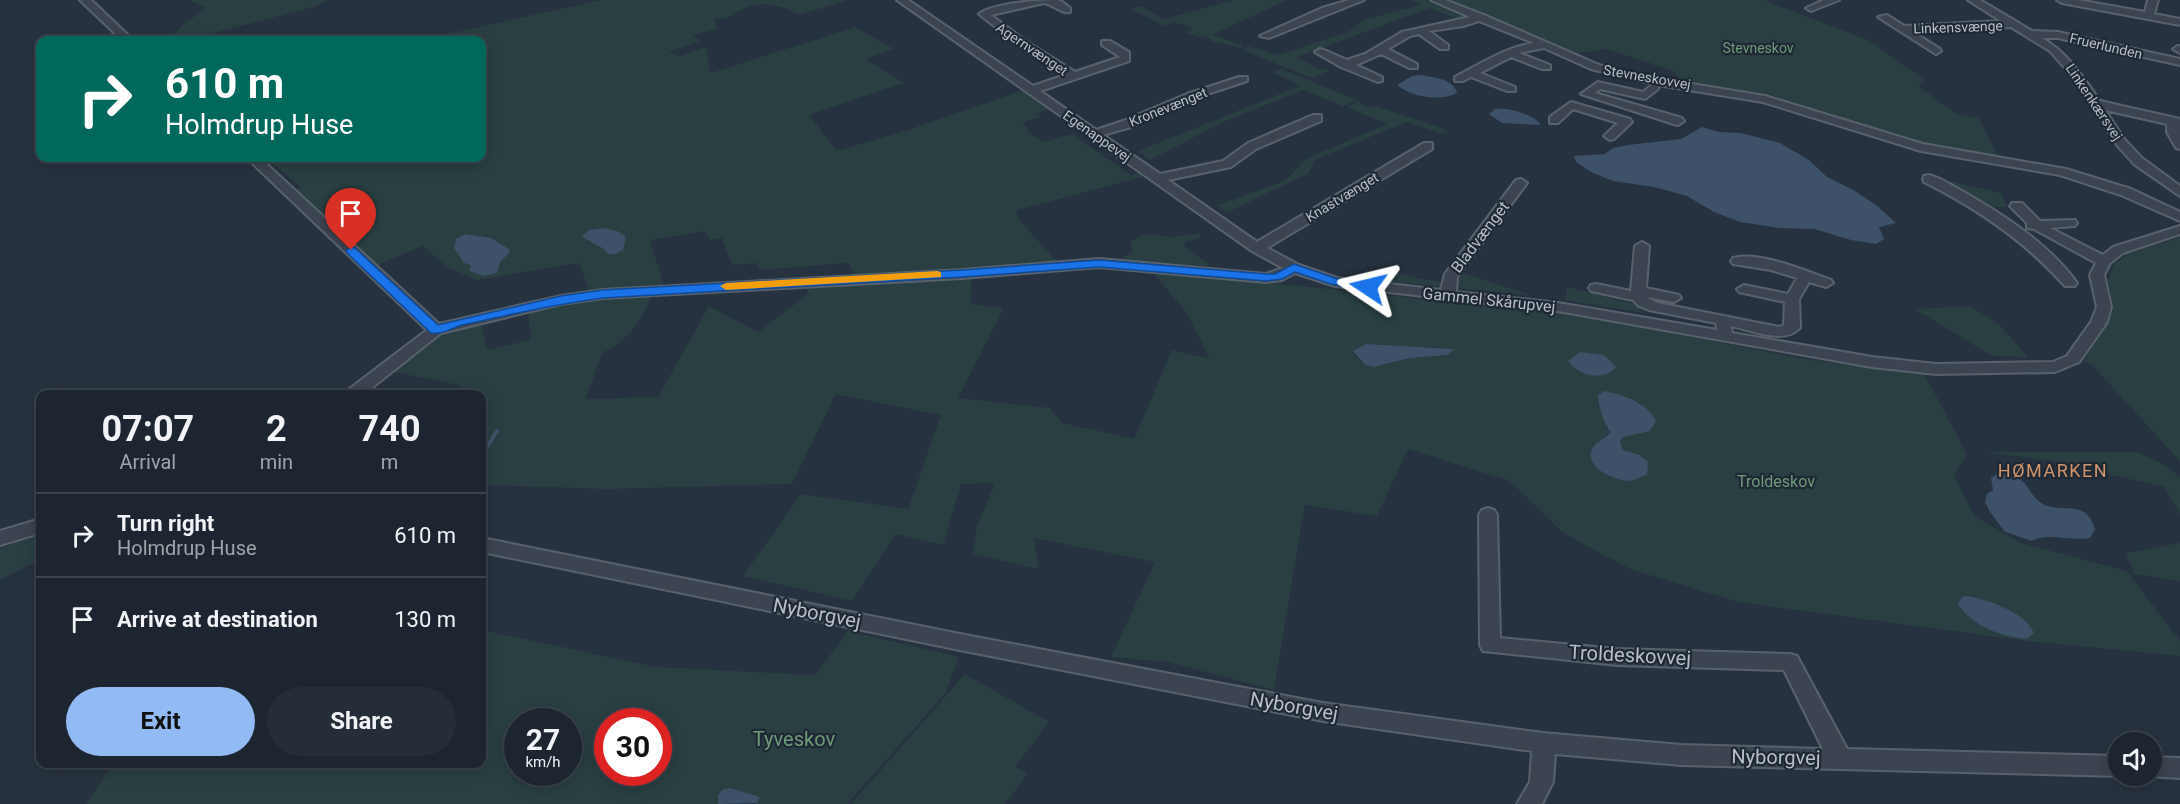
<!DOCTYPE html>
<meta charset="utf-8">
<style>
:root{--surface:#1d2630;--page:#252e38;--text:#f1f3f6;--muted:#a0a5ab;--line:#3b434c;--accent:#92bbf4}
body{margin:0;font-family:Roboto,sans-serif;background:var(--page);color:var(--text);height:100vh;display:flex;flex-direction:column;font-size:22px;white-space:nowrap}
*{box-sizing:border-box;margin:0}
p{font-size:20px;color:var(--muted)}
.icon{flex:none;width:33px;height:33px;fill:none;stroke:currentColor;stroke-width:2;stroke-linecap:round;stroke-linejoin:round}
.map{position:relative;flex:1;overflow:hidden}
.details{position:absolute;left:36px;top:390px;width:450px;height:378px;display:flex;flex-direction:column;background:var(--surface);border-radius:12px;box-shadow:0 3px 15px #0003,0 0 0 2px var(--line)}
.details>*{flex:none}
.guide{position:absolute;left:36px;top:36px;width:450px;height:126px;border-radius:12px;box-shadow:0 3px 15px #0003,0 0 0 2px var(--line);background:#00695c;color:#fff;overflow:hidden}
.fabs{position:absolute;left:2108px;top:732px;display:grid;gap:12px}
.fabs a{display:grid;place-items:center;width:54px;height:54px;border-radius:50%;background:var(--surface);box-shadow:0 3px 15px #0003,0 0 0 2px var(--line);font-size:30px}
.speed{position:absolute;left:504px;top:708px;display:flex;gap:12px;font-size:30px;font-weight:700;text-align:center}
.speed>*{display:grid;place-content:center;width:78px;height:78px;border-radius:50%;background:var(--surface);box-shadow:0 3px 15px #0003,0 0 0 2px var(--line);line-height:1}
.speed small{font-size:15px;font-weight:400}
.speed .limit{border:9px solid #d22;background:#fff;color:#111}
.pin{position:absolute;display:grid;place-items:center;width:51px;height:51px;color:#fff;margin:-62px -26px;border-radius:50% 50% 50% 0;rotate:-45deg;box-shadow:0 0 6px #0007}
.pin .icon{rotate:45deg}
.me{position:absolute;width:66px;margin:-33px;rotate:280deg;stroke-linejoin:round;filter:drop-shadow(0 0 4px #0008)}
.turn{display:flex;align-items:center;gap:21px;height:126px;padding:0 30px;font-size:27px}
.turn .icon{width:78px;height:78px;stroke-width:2.5}
.turn b{display:block;font-size:42px;line-height:51px}
.eta{display:flex;justify-content:space-evenly;align-items:center;height:102px;text-align:center}
.eta b{font-size:36px;font-weight:700;line-height:42px}
.primary-button{display:flex;gap:12px;margin-top:auto;padding:12px 30px}
.primary-button a{flex:1;height:69px;border-radius:36px;background:var(--accent);color:#111;font-size:24px;font-weight:700;line-height:69px;text-align:center}
.primary-button a+a{background:var(--page);color:var(--text)}
ul{padding:0;list-style:none}
li{display:flex;align-items:center;gap:18px;height:84px;padding:0 30px;border-top:2px solid var(--line)}
li div{flex:1}
li b{display:block;font-size:22px}
li em{font-style:normal}
.map>svg:first-child{display:block}
.green{fill:#293f41;fill-rule:evenodd}
.water{fill:#3d5168}
.lines{fill:none;stroke-linecap:round;stroke-linejoin:round}
.stream{stroke:#3d5168;stroke-width:4}
.minor-casing{stroke:#58626d;stroke-width:4}
.minor{fill:#3b4450;fill-rule:evenodd}
.route{fill:#1a73e8;stroke:#114b97;stroke-width:1.5}
.slow{fill:#f59e0b}
.labels{text-anchor:middle;dominant-baseline:central;stroke-width:4.5;stroke-linejoin:round;paint-order:stroke}
.far-street-label{font-size:14px;fill:#b7bfca;stroke:#1f2935}
.far-park-label{font-size:14px;fill:#6f9a78;stroke:#1f2935}
.street-label{font-size:16px;fill:#b7bfca;stroke:#1f2935}
.park-label{font-size:16px;fill:#6f9a78;stroke:#1f2935}
.neighbourhood-label{font-size:18px;letter-spacing:1.5px;fill:#d2946b;stroke:#1f2935}
.near-street-label{font-size:20px;fill:#b7bfca;stroke:#1f2935}
.near-park-label{font-size:20px;fill:#6f9a78;stroke:#1f2935}
</style>
<div class="map">
<svg width="2180" height="804" viewBox="0 0 2180 804">
<rect width="100%" height="100%" fill="#273240"/>
<path class="green" d="M190 0H328L317 6 203 36H171L184 24 206 8Z
M601 0H848L799 15C784 6 762 0 744 8 729 16 734 18 714 19L716 29 693 35 700 41 669 52 679 56 706 47 711 73 855 27 894 49 866 59 904 83 809 115 837 151 908 130 1023 90 1049 109 1037 113 1042 117 1023 122 1030 133 1044 142 1072 134 1131 175 1139 173 1143 177 1017 210V217L1059 264 855 275 848 263 759 270 757 263 732 265 722 238 710 240 704 231 650 240 664 287 590 292 579 263 477 280 447 267 423 246 375 266 292 190 301 187 266 158H482V40H420Z
M1234 0H1287L1212 35 1245 46 1240 48 1212 41 1205 36 1200 37 1186 33 1193 28 1173 22 1164 26 1131 9 1141 6 1164 19Z
M1410 0H1425L1471 18 1459 22 1453 17 1430 8 1297 57 1319 69 1330 70 1312 78 1242 50 1248 46 1278 55 1350 31 1363 20 1421 5Z
M1440 0H1764L1868 40 1925 80 1918 86 1957 114 1979 118 2000 160 1935 148 1741 92 1681 81 1674 71 1607 49 1573 54Z
M1281 69 1357 100 1343 106 1303 90 1223 122 1150 160 1138 151 1300 86 1272 72Z
M1359 101 1365 107 1376 106 1448 130 1442 134 1407 122 1314 160 1309 173 1226 213 1217 205 1285 181 1306 159 1387 124 1346 107Z
M1945 180 2001 193 2007 207H1995Z
M1155 234 1168 237 1199 234 1202 237 1185 242V247L1211 266 1120 260 1123 256 1132 254 1131 241 1143 235Z
M2180 237V461L2092 365 2084 361 2113 311 2108 280 2114 264 2127 254Z
M1382 269 1422 279 1456 283 1463 273 1531 295 1371 280Z
M1151 270 1584 316 1805 359 1925 375 1967 454 1954 475 1974 516 2021 543 2127 571 2180 641V656L2028 641 1738 602 1630 569 1563 533 1510 481 1408 449 1377 516 1305 505 1274 690 1168 662 1111 657 1155 562 1034 538 1039 569 973 554 977 526 995 483 961 484 943 545 896 534 852 601 743 576 801 494 908 509 941 415 836 394 792 484 607 489 482 485V394H462L458 385 390 371 433 334 480 320 487 350 531 340 528 311C569 299 610 296 652 294 643 320 628 341 602 353L586 399 658 397 709 306 758 332 807 295 808 287 901 278 972 276 970 304 1004 308 958 398 1050 408 1062 423 1134 439 1172 350 1210 359 1186 312ZM1366 344 1398 347H1443L1448 355 1410 358 1385 365H1365L1354 354ZM1605 391 1633 401 1653 429 1623 437 1620 442 1623 450 1644 458 1612 477 1594 465 1602 438 1611 432 1607 428 1604 415 1597 403Z
M1567 287 1634 304 1644 313 1565 300Z
M1970 306 2000 325 2028 357 1992 356 1915 309Z
M1982 452H2137L2169 467 2180 478V514L2164 487 2048 460Z
M40 535V560L0 580V548Z
M2180 543V581L2135 574 2125 553Z
M482 630 656 667 815 675 848 631 959 657 945 694 847 804H756L759 797 730 788 716 799 718 804H86L113 764H482ZM518 722H568V772H518ZM608 722H658V772H608Z
M965 674 1049 722 1015 767 1028 773 1005 804H851Z"/>
<path class="water" d="M1421 75C1434 78 1453 78 1457 93 1441 102 1411 97 1397 85L1412 76Z
M1495 109C1508 107 1533 114 1541 125L1502 123 1489 114Z
M1702 127 1719 132 1741 133 1780 143 1809 160 1827 177 1855 191 1876 205 1896 223 1879 227 1884 239 1876 244 1851 240 1814 229 1779 228 1740 222 1714 212 1687 196 1654 187 1613 181 1593 173 1576 162 1574 156 1605 154 1613 148 1628 145 1681 139Z
M604 228 617 231 626 237 623 250 615 254H608L604 249 582 237 589 230Z
M465 234 491 238 509 249 510 252 500 262 497 273 484 276 469 271 471 265 464 263 454 248 456 239Z
M1366 344 1454 349 1448 355 1410 358 1374 367 1365 365 1353 351Z
M1580 352 1604 355 1616 367C1603 382 1579 376 1568 361Z
M1605 391C1623 395 1648 403 1656 421L1650 431 1623 437 1620 442 1623 450 1639 455 1648 462 1647 474C1642 476 1635 481 1630 481 1615 480 1588 470 1591 452 1593 442 1605 439 1611 432 1605 427 1597 402 1598 395Z
M1997 474C2032 473 2025 496 2045 505 2065 513 2086 499 2095 529L2090 538C2069 542 2049 532 2032 541L2005 532 1990 512 1985 502 1987 494 1993 490 1991 478Z
M1968 596C1990 601 2024 611 2034 633L2027 639C2001 636 1973 627 1958 604L1962 597Z
M730 788 760 797 757 803 718 804V795L722 790Z"/>
<g class="lines">
<path class="stream" d="M482 455 497 431"/>
<defs>
<path id="minor" d="M80 0H91L133 40H122Z
M897 0H908L1033 86 1065 75 1019 46 979 14C992 3 1041 0 1058 0 1062 1 1066 5 1070 8V12C1061 14 1054 5 1044 3L991 15 1027 42 1075 72 1120 57 1102 45V41H1110L1129 52V61L1040 91 1096 130 1123 121 1187 94 1239 77H1247V81L1195 98 1131 127 1103 135 1160 174 1223 161 1248 143 1313 115H1321V121L1256 149 1231 167 1168 180 1257 242 1424 143H1432V149L1267 248 1299 265 1337 278 1441 290 1445 274 1516 180 1521 179 1527 183 1457 277 1456 292 1558 303 1717 330 1716 323 1649 310 1639 306 1633 300 1591 291 1589 288 1591 285 1596 284 1631 291 1635 246 1642 242 1649 246 1646 288 1679 295 1681 298 1674 302 1646 297 1658 303 1779 327 1784 325 1785 302 1739 292 1737 289 1744 285 1788 294 1797 278 1771 270 1733 264 1731 261 1733 258C1760 251 1806 271 1831 280L1833 283 1826 287 1809 282 1799 299 1800 328C1784 345 1751 330 1731 326L1732 333 1872 357 1936 364 2053 362 2067 356 2091 322 2097 307 2090 275 2096 263 2034 229 2027 228V223L2010 206 2012 203H2022L2040 221 2075 220 2077 223 2075 226 2050 228 2103 255 2113 247 2180 226V234L2123 253 2110 263 2104 275 2111 307 2107 322 2079 362 2055 372 1936 374 1872 367 1558 311 1335 286 1295 273 1282 280 1266 282 1099 267 962 278 603 298 561 304 441 333 364 394H346L348 390 427 330 247 158H260L439 324 561 296 603 290 962 270 1099 259 1266 274 1283 268 1252 251Z
M1349 0H1364L1269 38 1260 36 1322 8Z
M1431 0H1445L1484 15 1599 65 1643 76 1765 96 1923 144 2066 169 2131 189 2180 212V221L2121 195 2060 175 1921 151 1763 102 1658 85V89L1645 99 1600 89 1595 93 1682 118 1684 121 1678 125 1674 124 1581 94 1598 82 1643 92 1653 84 1591 69 1544 48 1519 53 1550 65V69H1542L1511 57 1480 73 1515 87V91H1507L1471 77 1463 81H1455V77C1480 64 1506 47 1534 43L1479 21 1463 26 1429 31 1448 45V49H1440L1419 34 1410 36 1388 49 1417 64V68H1409L1381 54 1356 65 1382 77V81L1378 82 1341 67 1315 52 1320 49 1324 50 1347 60 1365 54 1402 32 1470 17Z
M1824 0H1839L1811 11 1806 8Z
M1968 0H1980L2032 31 2058 32 2180 59V65L2058 38H2042C2068 53 2083 77 2100 101L2180 119V149L2176 148 2167 132V124L2105 110 2125 140 2142 158 2180 186V196L2134 164 2117 145 2071 75 2050 51 2011 27 1913 32 1940 49 1941 51 1936 54 1878 17 1887 15 1904 26 2001 21Z
M2057 0H2078L2145 12 2148 0H2158L2154 14 2180 19V25L2062 3Z
M2178 46H2180V53L2173 49Z
M1571 102 1630 119 1632 122 1614 139 1610 140 1604 136 1618 123 1573 109 1558 123H1550V117Z
M1929 175C1941 178 1952 186 1962 191 2004 215 2049 244 2077 283L2075 286H2065C2025 241 1978 209 1924 182L1923 179 1924 176Z
M1488 508 1494 510 1497 515 1500 638 1617 649 1790 654 1797 656 1847 749 2118 756 2119 776 1681 765 1555 754 1553 782 1542 804H1517L1530 782 1532 751 1323 721 960 650 482 552V538L960 634 1323 703 1543 733 1681 745 1823 749 1784 670 1617 665 1483 651 1480 645 1479 515 1482 510Z
M40 519V533L0 545V531Z
M2151 757 2180 758V778L2147 776H2151Z"/>
</defs>
<use href="#minor" class="minor-casing"/>
<use href="#minor" class="minor"/>
</g>
<path class="route" d="M351 247 355 248 438 325 561 296 603 290 962 270 1099 260 1266 274H1275L1294 264 1338 279 1372 285 1374 287 1368 291 1331 284 1295 272 1282 279 1266 281 1099 267 962 277 603 298C555 304 509 315 462 325 452 328 442 335 431 333L347 253 346 250Z"/>
<path class="slow" d="M937 271 941 272V277L726 290 720 286 726 283Z"/>
<g class="labels">
<g class="far-street-label">
<text transform="translate(1958 27) rotate(-2)">Linkensvænge</text>
<text transform="translate(2106 46) rotate(13)">Fruerlunden</text>
<text transform="translate(1032 49) rotate(34)">Agernvænget</text>
<text transform="translate(1647 77) rotate(10)">Stevneskovvej</text>
<text transform="translate(2094 102) rotate(56)">Linkenkærsvej</text>
<text transform="translate(1168 107) rotate(-22)">Kronevænget</text>
<text transform="translate(1097 136) rotate(35)">Egenappevej</text>
<text transform="translate(1342 197) rotate(-31)">Knastvænget</text>
</g>
<g class="far-park-label">
<text x="1758" y="48">Stevneskov</text>
</g>
<g class="street-label">
<text transform="translate(1480 237) rotate(-53)">Bladvænget</text>
<text transform="translate(1489 300) rotate(6)">Gammel Skårupvej</text>
</g>
<g class="park-label">
<text x="1776" y="481">Troldeskov</text>
</g>
<g class="neighbourhood-label">
<text x="2053" y="470">HØMARKEN</text>
</g>
<g class="near-street-label">
<text transform="translate(817 613) rotate(11)">Nyborgvej</text>
<text transform="translate(1630 655) rotate(3)">Troldeskovvej</text>
<text transform="translate(1294 706) rotate(10)">Nyborgvej</text>
<text transform="translate(1776 757) rotate(1)">Nyborgvej</text>
</g>
<g class="near-park-label">
<text x="794" y="739">Tyveskov</text>
</g>
</g>
</svg>
<div class="fabs">
<a><svg class="icon" aria-label="sound" viewBox="0 0 24 24"><path d="M4 9h4l5-4v14l-5-4H4zM17 9q2 3 0 6"/></svg></a>
</div>
<div class="speed"><div>27<small>km/h</small></div><div class="limit">30</div></div>
<div class="pin" style="left:351px;top:250px;background:#d93025"><svg class="icon" aria-label="arrive" viewBox="0 0 24 24"><path d="M6 21V4h12l-3 4 3 4H6"/></svg></div>
<svg class="me" style="left:1368px;top:287px" viewBox="-20 -20 40 40"><path d="M0-17L14 15 0 8-14 15z" fill="#1a73e8" stroke="#fff" stroke-width="4"/></svg>
<div class="guide">
<div class="turn"><svg class="icon" aria-label="right" viewBox="0 0 24 24"><path d="M7 20v-9h11M14 6l5 5-5 5"/></svg><div><b>610 m</b>Holmdrup Huse</div></div>
</div>
<section class="details">
<div class="eta">
<div><b>07:07</b><p>Arrival</p></div>
<div><b>2</b><p>min</p></div>
<div><b>740</b><p>m</p></div>
</div>
<ul>
<li><svg class="icon" aria-label="right" viewBox="0 0 24 24"><path d="M7 20v-9h11M14 6l5 5-5 5"/></svg><div><b>Turn right</b><p>Holmdrup Huse</p></div><em>610 m</em></li>
<li><svg class="icon" aria-label="arrive" viewBox="0 0 24 24"><path d="M6 21V4h12l-3 4 3 4H6"/></svg><div><b>Arrive at destination</b></div><em>130 m</em></li>
</ul>
<div class="primary-button"><a>Exit</a><a>Share</a></div>
</section>
</div>
